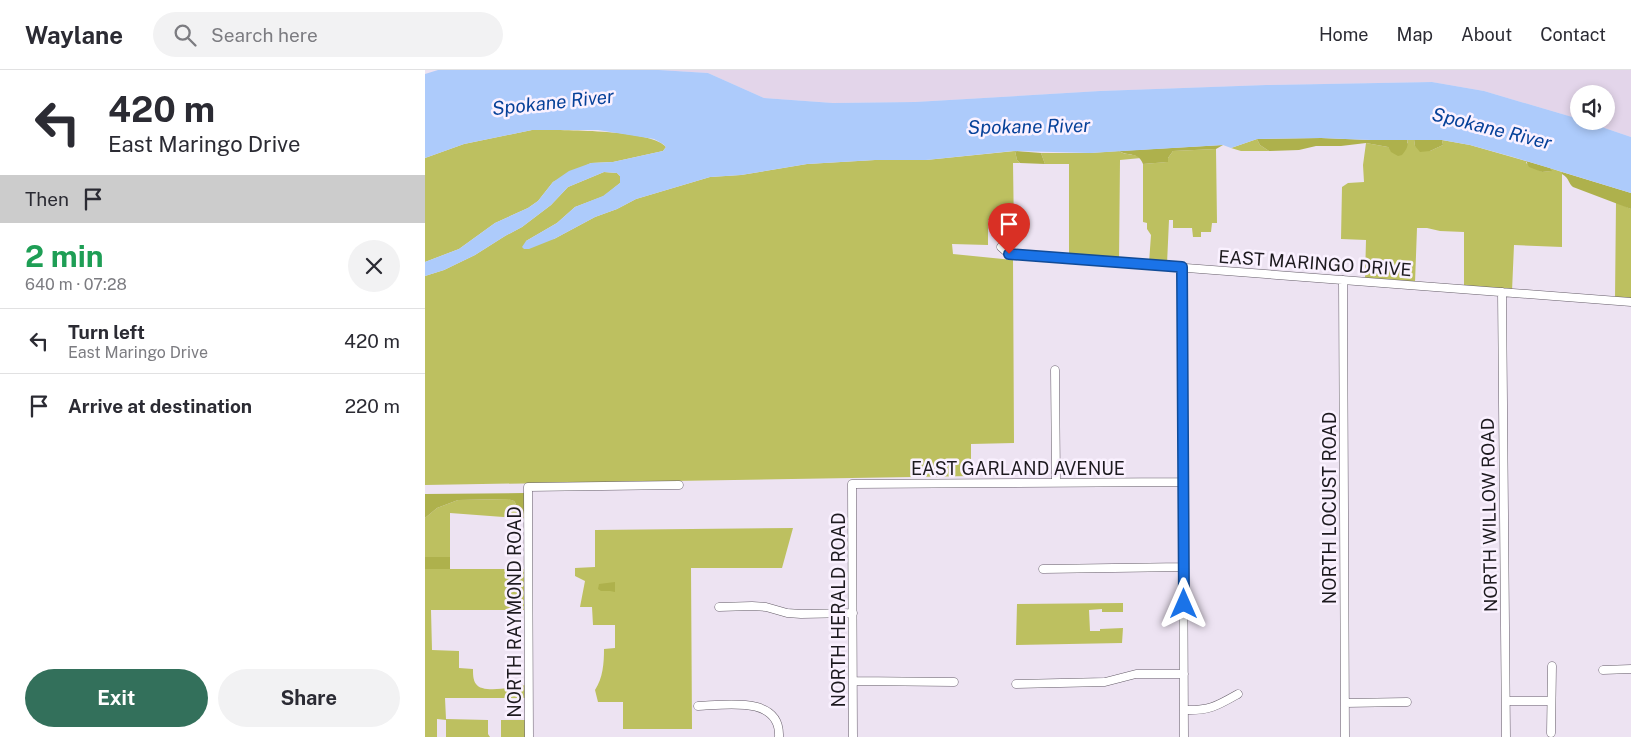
<!DOCTYPE html>
<meta charset="utf-8">
<style>
:root{--surface:#fff;--page:#f2f2f3;--text:#2b2b33;--muted:#7c7c81;--line:#e1e1e2;--accent:#33705b}
body{margin:0;font-family:"Public Sans",sans-serif;background:var(--page);color:var(--text);height:100vh;display:flex;flex-direction:column;font-size:19px;white-space:nowrap}
*{box-sizing:border-box;margin:0}
p{font-size:16px;color:var(--muted)}
.icon{flex:none;width:28px;height:28px;fill:none;stroke:currentColor;stroke-width:2;stroke-linecap:round;stroke-linejoin:round}
.map{position:relative;flex:1;overflow:hidden}
.drawer{display:flex;flex-direction:column;background:var(--surface);width:425px}
.drawer>*{flex:none}
.guide{background:#fff;color:var(--text);overflow:hidden}
.fabs{position:absolute;left:1145px;top:15px;display:grid;gap:10px}
.fabs a{display:grid;place-items:center;width:45px;height:45px;border-radius:50%;background:var(--surface);box-shadow:0 2px 8px #0003;font-size:25px}
.pin{position:absolute;display:grid;place-items:center;width:42px;height:42px;color:#fff;margin:-51px -21px;border-radius:50% 50% 50% 0;rotate:-45deg;box-shadow:0 0 5px #0007}
.pin .icon{rotate:45deg}
.me{position:absolute;width:55px;margin:-28px;rotate:0deg;stroke-linejoin:round;filter:drop-shadow(0 0 4px #0008)}
.turn{display:flex;align-items:center;gap:18px;height:105px;padding:0 25px;font-size:22px}
.turn .icon{width:65px;height:65px;stroke-width:2.5}
.turn b{display:block;font-size:35px;line-height:42px}
.then{display:flex;align-items:center;height:48px;padding:0 25px;background:#0003;gap:10px;font-size:19px}
.round{display:grid;place-items:center;flex:none;width:52px;height:52px;border-radius:26px;background:var(--page)}
.headline{display:flex;align-items:center;justify-content:space-between;height:85px;padding:0 25px}
h1{font-size:30px;font-weight:700;line-height:38px;color:#1e9e55}
.primary-button{display:flex;gap:10px;margin-top:auto;padding:10px 25px}
.primary-button a{flex:1;height:58px;border-radius:30px;background:var(--accent);color:#fff;font-size:20px;font-weight:700;line-height:58px;text-align:center}
.primary-button a+a{background:var(--page);color:var(--text)}
ul{padding:0;list-style:none}
li{display:flex;align-items:center;gap:15px;height:65px;padding:0 25px;border-top:1px solid var(--line)}
li div{flex:1}
li b{display:block;font-size:19px}
li em{font-style:normal}
header{display:flex;align-items:center;gap:30px;box-sizing:border-box;height:70px;padding:0 25px;background:var(--surface);border-bottom:1px solid var(--line)}
header strong{font-size:24px}
nav{display:flex;gap:28px;margin-inline-start:auto;font-size:18px}
.search{width:350px;height:45px;background:var(--page);display:flex;align-items:center;gap:12px;box-sizing:border-box;padding:0 18px;border-radius:28px;color:var(--muted);font-size:19px}
main{display:flex;flex:1;min-height:0}
.map>svg:first-child{display:block}
.built{fill:#e3d5ea}
.green{fill:#bdc060}
.forest{fill:#aeb14c}
.water{fill:#adcbfb}
.lines{fill:none;stroke-linecap:round;stroke-linejoin:round}
.minor-casing{stroke:#655d69;stroke-width:9}
.minor{stroke:#fff;stroke-width:8}
.route-casing{stroke:#114b97;stroke-width:12}
.route{stroke:#1a73e8;stroke-width:9}
.labels{text-anchor:middle;dominant-baseline:central;stroke-width:5;stroke-linejoin:round;paint-order:stroke}
.street-label{font-size:18px;fill:#1d1a1f;stroke:#faf1ff}
.water-label{font-size:19px;font-style:italic;fill:#064199;stroke:#faf1ff}
</style>
<header>
<strong>Waylane</strong>
<div class="search"><svg class="icon" aria-label="search" viewBox="0 0 24 24"><circle cx="10" cy="10" r="6"/><path d="M15 15l6 6"/></svg>Search here</div>
<nav><a>Home</a><a>Map</a><a>About</a><a>Contact</a></nav>
</header>
<main>
<section class="drawer">
<div class="guide">
<div class="turn"><svg class="icon" aria-label="left" viewBox="0 0 24 24"><path d="M17 20v-9H6M10 6l-5 5 5 5"/></svg><div><b>420 m</b>East Maringo Drive</div></div>
<div class="then">Then<svg class="icon" aria-label="arrive" viewBox="0 0 24 24"><path d="M6 21V4h12l-3 4 3 4H6"/></svg></div>
</div>
<div class="headline"><div><h1>2 min</h1><p>640 m · 07:28</p></div><a class="round"><svg class="icon" aria-label="close" viewBox="0 0 24 24"><path d="M6 6l12 12M18 6L6 18"/></svg></a></div>
<ul>
<li><svg class="icon" aria-label="left" viewBox="0 0 24 24"><path d="M17 20v-9H6M10 6l-5 5 5 5"/></svg><div><b>Turn left</b><p>East Maringo Drive</p></div><em>420 m</em></li>
<li><svg class="icon" aria-label="arrive" viewBox="0 0 24 24"><path d="M6 21V4h12l-3 4 3 4H6"/></svg><div><b>Arrive at destination</b></div><em>220 m</em></li>
</ul>
<div class="primary-button"><a>Exit</a><a>Share</a></div>
</section>
<div class="map">
<svg width="1206" height="667" viewBox="0 0 1206 667">
<rect width="100%" height="100%" fill="#ede3f2"/>
<path class="built" d="M234 0H1206V67L1159 51H1181V24H1154V49L1059 21 1007 12 841 15 675 21 490 32 408 33 339 28 283 3Z"/>
<path class="green" d="M107 60C132 60 227 59 241 77L238 81 188 92 166 93 128 112 113 131 103 138 70 153 34 179 0 192V88L39 74Z
M832 69 835 75 844 81H816L806 78Z
M982 69H989L990 76 1005 81 1018 75 1017 70 1045 75 1101 91V93L1117 102 1126 101 1125 98 1137 102V177L1089 175 1087 221 1039 217V162L1015 161 1002 158H992L990 213 940 208 941 170 916 169 917 117 923 113 939 112 938 95 941 73 963 77 967 82 983 73Z
M791 79 792 153H787L786 162H776V167H768L767 158H748V150H744L742 194 724 193 726 165 722 159V153L718 152V94L742 92 743 88 748 81Z
M590 81 592 90 595 93H588L589 164H577L576 150H563V175L527 174 528 184 588 190 589 373 546 374V406L0 415V206L19 200 50 185 80 166 97 157 126 135 143 117 179 102 192 103 195 106V113L179 126 150 137 132 153 101 171 129 169 170 147 192 139 211 129 285 107 316 105 382 94 450 90H501Z
M694 81C701 86 710 83 716 88L695 90 694 191 644 187V94H620L616 83H665Z
M1191 132 1206 139V230L1190 229Z
M84 429 89 431 91 434V448L25 443V487H0V448L12 438 33 430Z
M368 458 357 498H266L267 659H198V632H173L170 620C178 608 179 593 179 579L190 578V555H168L167 537H155L160 511 150 506V498L170 497V460Z
M0 499H101V540H6L7 580 34 581V598L48 599C48 604 48 610 51 614 57 624 90 617 101 615V628H20L21 649 63 650V664L65 667H21V650L12 649V667H0Z
M698 533V542H677V539L664 540 665 561H675V559L698 558 697 573 591 575 592 534Z
M76 650H101V667H76Z"/>
<path class="forest" d="M896 68 945 70 982 69C984 76 981 80 977 85L973 86 966 82 963 77 941 73 916 76H891L874 80 844 81 835 75 832 69Z
M989 69 1017 70 1018 75 1005 81 995 82 990 76Z
M798 75 791 79 748 81 743 88V92L718 94C713 81 704 87 694 81Z
M590 81 616 83 620 94 595 93 592 90Z
M1101 91 1125 98 1127 101 1117 102 1104 97Z
M1137 102 1206 123V139L1148 117C1143 113 1145 109 1137 104Z
M100 423 101 448H91V434L89 431 83 429 33 430 12 438 0 448V424Z
M0 487H25V499H0Z
M190 512V522L185 521H176L173 519 174 514Z"/>
<path class="water" d="M13 0H234L283 3 339 28 408 33 490 32 675 21 841 15 1007 12 1059 21 1154 49V51H1159L1206 67V123L1088 87 1045 75 1017 70H945L896 68 832 69 806 78 798 75 665 83 588 81 501 90H450L382 94 316 105 285 107 211 129 192 139 170 147 129 169 104 179H99L97 177 101 171 132 153 150 137 178 126 195 113V106L192 103 179 102 143 117 126 135 97 157 80 166 50 185 19 200 0 206V192L34 179 70 153 103 138 113 131 128 112 144 101 166 93 188 92 238 81 241 77 238 74 229 69 173 60H107L39 74 0 88V4Z"/>
<g class="lines">
<defs>
<path id="minor" d="M576 177 584 184 590 185 1206 232
M757 197 759 667
M918 210 920 667
M1077 222 1081 667
M630 300 631 412
M618 499 759 497
M294 537 327 536 341 537 362 543 376 544 428 543
M1178 600 1206 599
M428 611 529 612
M591 614 680 612 711 604H759
M1081 631H1126
M920 633 982 632
M273 636C300 635 356 625 354 667
M759 640C784 641 792 636 813 624
M1126 663 1127 596
M104 667 103 417 254 415
M428 667 427 414 758 412"/>
</defs>
<use href="#minor" class="minor-casing"/>
<use href="#minor" class="minor"/>
</g>
<g class="lines">
<defs>
<path id="route" d="M584 184 757 197 759 534"/>
</defs>
<use href="#route" class="route-casing"/>
<use href="#route" class="route"/>
</g>
<g class="labels">
<g class="street-label">
<text transform="translate(890 193) rotate(4)">EAST MARINGO DRIVE</text>
<text x="593" y="398">EAST GARLAND AVENUE</text>
<text transform="translate(904 438) rotate(-90)">NORTH LOCUST ROAD</text>
<text transform="translate(1064 445) rotate(-91)">NORTH WILLOW ROAD</text>
<text transform="translate(413 540) rotate(-90)">NORTH HERALD ROAD</text>
<text transform="translate(89 542) rotate(-90)">NORTH RAYMOND ROAD</text>
</g>
<g class="water-label">
<text transform="translate(128 32) rotate(-6)">Spokane River</text>
<text transform="translate(604 56) rotate(-1)">Spokane River</text>
<text transform="translate(1067 58) rotate(14)">Spokane River</text>
</g>
</g>
</svg>
<div class="fabs">
<a><svg class="icon" aria-label="sound" viewBox="0 0 24 24"><path d="M4 9h4l5-4v14l-5-4H4zM17 9q2 3 0 6"/></svg></a>
</div>
<div class="pin" style="left:584px;top:184px;background:#d93025"><svg class="icon" aria-label="arrive" viewBox="0 0 24 24"><path d="M6 21V4h12l-3 4 3 4H6"/></svg></div>
<svg class="me" style="left:759px;top:534px" viewBox="-20 -20 40 40"><path d="M0-17L14 15 0 8-14 15z" fill="#1a73e8" stroke="#fff" stroke-width="4"/></svg>
</div>
</main>
